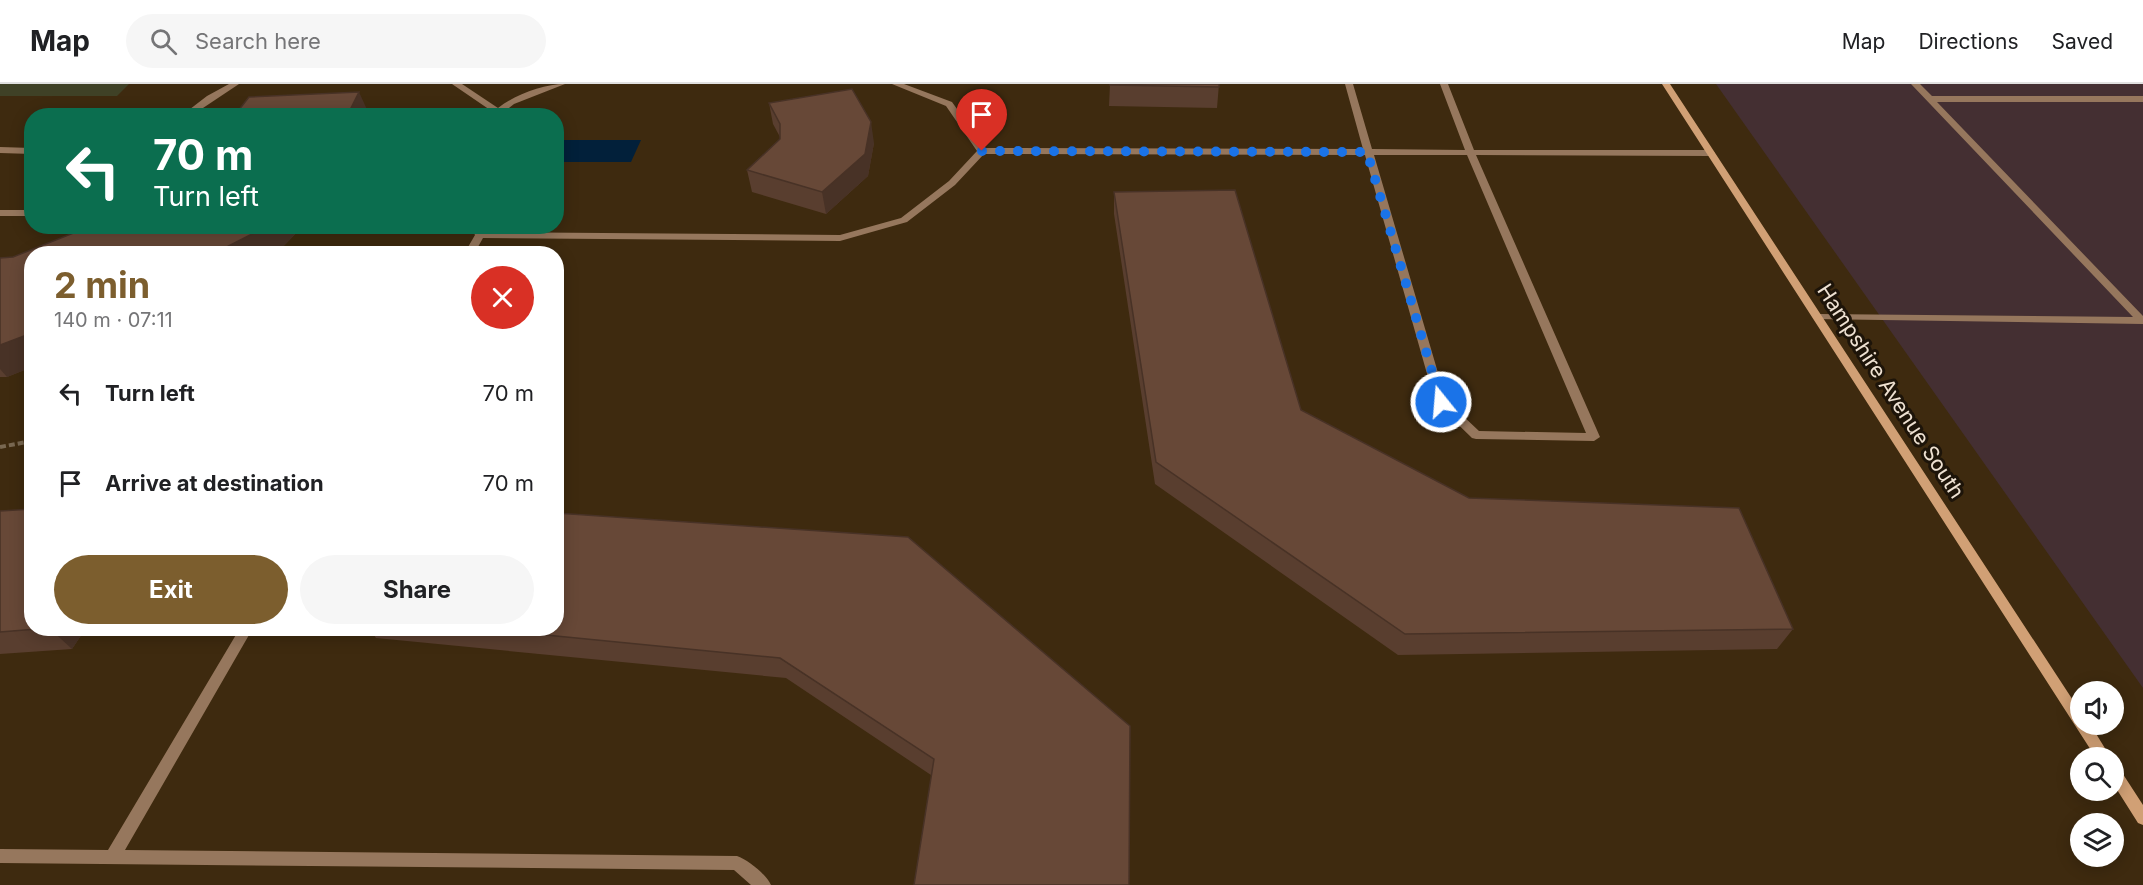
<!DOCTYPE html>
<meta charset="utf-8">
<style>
:root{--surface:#fff;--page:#f6f6f6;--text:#202124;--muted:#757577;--line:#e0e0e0;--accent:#7c5e2e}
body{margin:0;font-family:Inter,sans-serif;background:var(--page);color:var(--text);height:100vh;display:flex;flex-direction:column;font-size:22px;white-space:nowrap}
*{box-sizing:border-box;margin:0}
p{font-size:20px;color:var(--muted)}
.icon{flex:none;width:33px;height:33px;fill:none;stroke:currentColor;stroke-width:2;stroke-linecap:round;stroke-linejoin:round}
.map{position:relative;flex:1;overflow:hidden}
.panel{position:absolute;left:24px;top:162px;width:540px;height:390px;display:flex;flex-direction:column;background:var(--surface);border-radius:24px;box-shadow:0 3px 15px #0003}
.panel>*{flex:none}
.top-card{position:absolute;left:24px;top:24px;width:540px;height:126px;border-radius:24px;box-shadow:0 3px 15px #0003;background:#0b6e4f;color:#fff;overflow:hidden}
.tools{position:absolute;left:2070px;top:597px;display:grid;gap:12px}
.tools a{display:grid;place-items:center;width:54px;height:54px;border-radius:50%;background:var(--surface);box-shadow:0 3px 15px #0003;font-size:30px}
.pin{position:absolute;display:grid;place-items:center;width:51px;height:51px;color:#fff;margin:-62px -26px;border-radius:50% 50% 50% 0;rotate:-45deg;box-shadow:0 0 6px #0007}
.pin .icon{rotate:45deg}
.me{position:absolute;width:66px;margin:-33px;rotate:343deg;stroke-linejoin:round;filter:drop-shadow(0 0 4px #0008)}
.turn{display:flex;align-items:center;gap:21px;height:126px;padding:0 30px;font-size:27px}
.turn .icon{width:78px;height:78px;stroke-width:2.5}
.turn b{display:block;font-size:42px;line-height:51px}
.round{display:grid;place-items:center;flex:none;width:63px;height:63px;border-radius:32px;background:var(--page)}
.overview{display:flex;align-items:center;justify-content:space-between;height:102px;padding:0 30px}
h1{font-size:36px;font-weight:700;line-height:45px;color:var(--accent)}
.button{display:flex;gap:12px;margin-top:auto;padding:12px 30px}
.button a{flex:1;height:69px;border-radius:36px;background:var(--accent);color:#fff;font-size:24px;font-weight:700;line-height:69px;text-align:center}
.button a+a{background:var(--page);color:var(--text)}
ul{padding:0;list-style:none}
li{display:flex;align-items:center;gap:18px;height:90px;padding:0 30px}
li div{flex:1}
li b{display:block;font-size:22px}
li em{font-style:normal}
header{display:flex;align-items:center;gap:36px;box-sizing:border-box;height:84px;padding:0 30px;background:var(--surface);border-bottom:2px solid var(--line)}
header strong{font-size:28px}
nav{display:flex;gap:33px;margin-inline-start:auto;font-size:21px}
.search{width:420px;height:54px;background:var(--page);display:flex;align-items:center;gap:15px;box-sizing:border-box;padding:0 21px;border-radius:33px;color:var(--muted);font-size:22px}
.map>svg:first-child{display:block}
.industrial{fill:#442f32}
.green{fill:#3f4126}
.water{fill:#02203a}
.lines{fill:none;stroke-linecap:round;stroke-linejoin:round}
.path{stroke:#796851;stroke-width:4;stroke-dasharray:6 3;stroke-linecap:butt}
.lane{fill:#96775d;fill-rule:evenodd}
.secondary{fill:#d1a075;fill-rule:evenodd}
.wall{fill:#593e2f}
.shaded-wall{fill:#483226}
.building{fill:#674837;stroke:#483226;stroke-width:1.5}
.route{stroke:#1a73e8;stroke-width:10;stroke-dasharray:0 18}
.labels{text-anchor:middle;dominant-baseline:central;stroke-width:6;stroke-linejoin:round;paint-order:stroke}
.street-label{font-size:21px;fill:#eee1d2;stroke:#1d1409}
</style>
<header>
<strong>Map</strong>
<div class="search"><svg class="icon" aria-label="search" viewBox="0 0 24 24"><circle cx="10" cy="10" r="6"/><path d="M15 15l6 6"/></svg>Search here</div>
<nav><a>Map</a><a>Directions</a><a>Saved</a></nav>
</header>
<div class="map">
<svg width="2143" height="801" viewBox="0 0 2143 801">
<rect width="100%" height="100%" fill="#3e2a0f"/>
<path class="industrial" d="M1716 0H2143V604Z"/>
<path class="green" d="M0 0H129L117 12H0Z"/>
<path class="water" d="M563 56H641L631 78H557V69Z"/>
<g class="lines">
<path class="path" d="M0 363 32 357"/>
<path class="lane" d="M229 0H239L191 32H181L207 12Z
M452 0H462L498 24C516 10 544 0 565 0L514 20 499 32H489L493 28Z
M892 0H904L952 18 985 64 1363 65 1345 0H1353L1372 65 1465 66 1440 0H1448L1474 66H1711L1715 69 1711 72 1476 71 1600 353 1594 357 1476 355 1472 354 1435 318 1365 71 984 70 955 101 907 138 840 157 483 154 474 170H464L475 151 470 142H479L483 148 840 151 901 134 949 97 977 67 946 22ZM1374 71H1467L1586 349 1479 347 1446 316Z
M1911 0H1920L1932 12H2143V18H1937L2143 232V240L1815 235 1814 233 1819 230 2133 233Z
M0 63 32 64V70L0 69Z
M0 126H32V132H0Z
M240 544H253L125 766 737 772C748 776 766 790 771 801H751L734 786 0 779V765L108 766Z"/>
<path class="secondary" d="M1662 0H1670L2080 627V640H2090L2111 674H2096Z
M2114 682 2119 684 2143 721V741L2138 739 2114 701Z"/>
</g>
<path class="wall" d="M1110 0H1219L1217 24 1109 22Z
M769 19 874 59 868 92 826 130 752 108 747 86 780 55V53L773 40Z
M1114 108 1301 326 1469 414 1793 545 1777 565 1398 571 1155 400 1114 130Z
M91 142H303L276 170H32V283L7 293H0V174L13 173Z
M0 427 32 544H86L72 565 0 570Z
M556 429 1129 801 931 691 786 594 376 554 369 544H556Z"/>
<path class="shaded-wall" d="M359 8 370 32H347Z
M871 38 874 59 868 92 826 130 822 108Z
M262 142H303L276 170H213Z
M32 249V283L7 293 0 285V261Z
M49 544H86L72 565Z"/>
<path class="building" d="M1110 0H1219V3L1110 1Z
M852 5 871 38 865 70 822 108 747 86 780 55V40L769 19Z
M359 8 347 32H234L249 13Z
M1235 106 1301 326 1469 414 1739 424 1793 545 1405 550 1156 378 1114 108Z
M91 142H262L256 148 213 170H32V249L0 261V174L13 173Z
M32 425V544H49L0 548V427Z
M556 429 908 453 1130 642 1129 801H914L934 675 780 574 476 544H556Z"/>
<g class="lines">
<path class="route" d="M982 67 1367 68 1441 318"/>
</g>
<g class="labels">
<g class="street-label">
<text transform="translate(1891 307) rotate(57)">Hampshire Avenue South</text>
</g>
</g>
</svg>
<div class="tools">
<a><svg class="icon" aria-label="sound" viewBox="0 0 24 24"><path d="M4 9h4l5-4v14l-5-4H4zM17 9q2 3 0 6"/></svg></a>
<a><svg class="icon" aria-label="search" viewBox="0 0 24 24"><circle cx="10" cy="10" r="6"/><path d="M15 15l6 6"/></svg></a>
<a><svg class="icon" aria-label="layers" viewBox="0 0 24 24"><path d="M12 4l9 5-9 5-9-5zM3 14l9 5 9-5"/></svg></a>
</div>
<div class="pin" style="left:982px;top:67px;background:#d93025"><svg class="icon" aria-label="arrive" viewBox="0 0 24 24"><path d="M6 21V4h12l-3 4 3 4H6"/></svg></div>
<svg class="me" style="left:1441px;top:318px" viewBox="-20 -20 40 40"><circle r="17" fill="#1a73e8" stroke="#fff" stroke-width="3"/><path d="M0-11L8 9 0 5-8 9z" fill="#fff"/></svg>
<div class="top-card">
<div class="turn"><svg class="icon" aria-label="left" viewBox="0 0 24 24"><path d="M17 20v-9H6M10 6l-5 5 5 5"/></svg><div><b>70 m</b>Turn left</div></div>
</div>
<section class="panel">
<div class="overview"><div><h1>2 min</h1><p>140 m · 07:11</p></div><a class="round" style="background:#d93025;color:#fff"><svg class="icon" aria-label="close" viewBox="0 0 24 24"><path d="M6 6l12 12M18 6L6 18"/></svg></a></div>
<ul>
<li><svg class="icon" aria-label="left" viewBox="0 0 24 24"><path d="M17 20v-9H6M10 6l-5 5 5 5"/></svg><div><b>Turn left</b></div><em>70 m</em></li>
<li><svg class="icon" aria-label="arrive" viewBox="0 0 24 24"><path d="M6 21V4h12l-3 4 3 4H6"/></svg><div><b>Arrive at destination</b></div><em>70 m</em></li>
</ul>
<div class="button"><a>Exit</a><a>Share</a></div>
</section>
</div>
